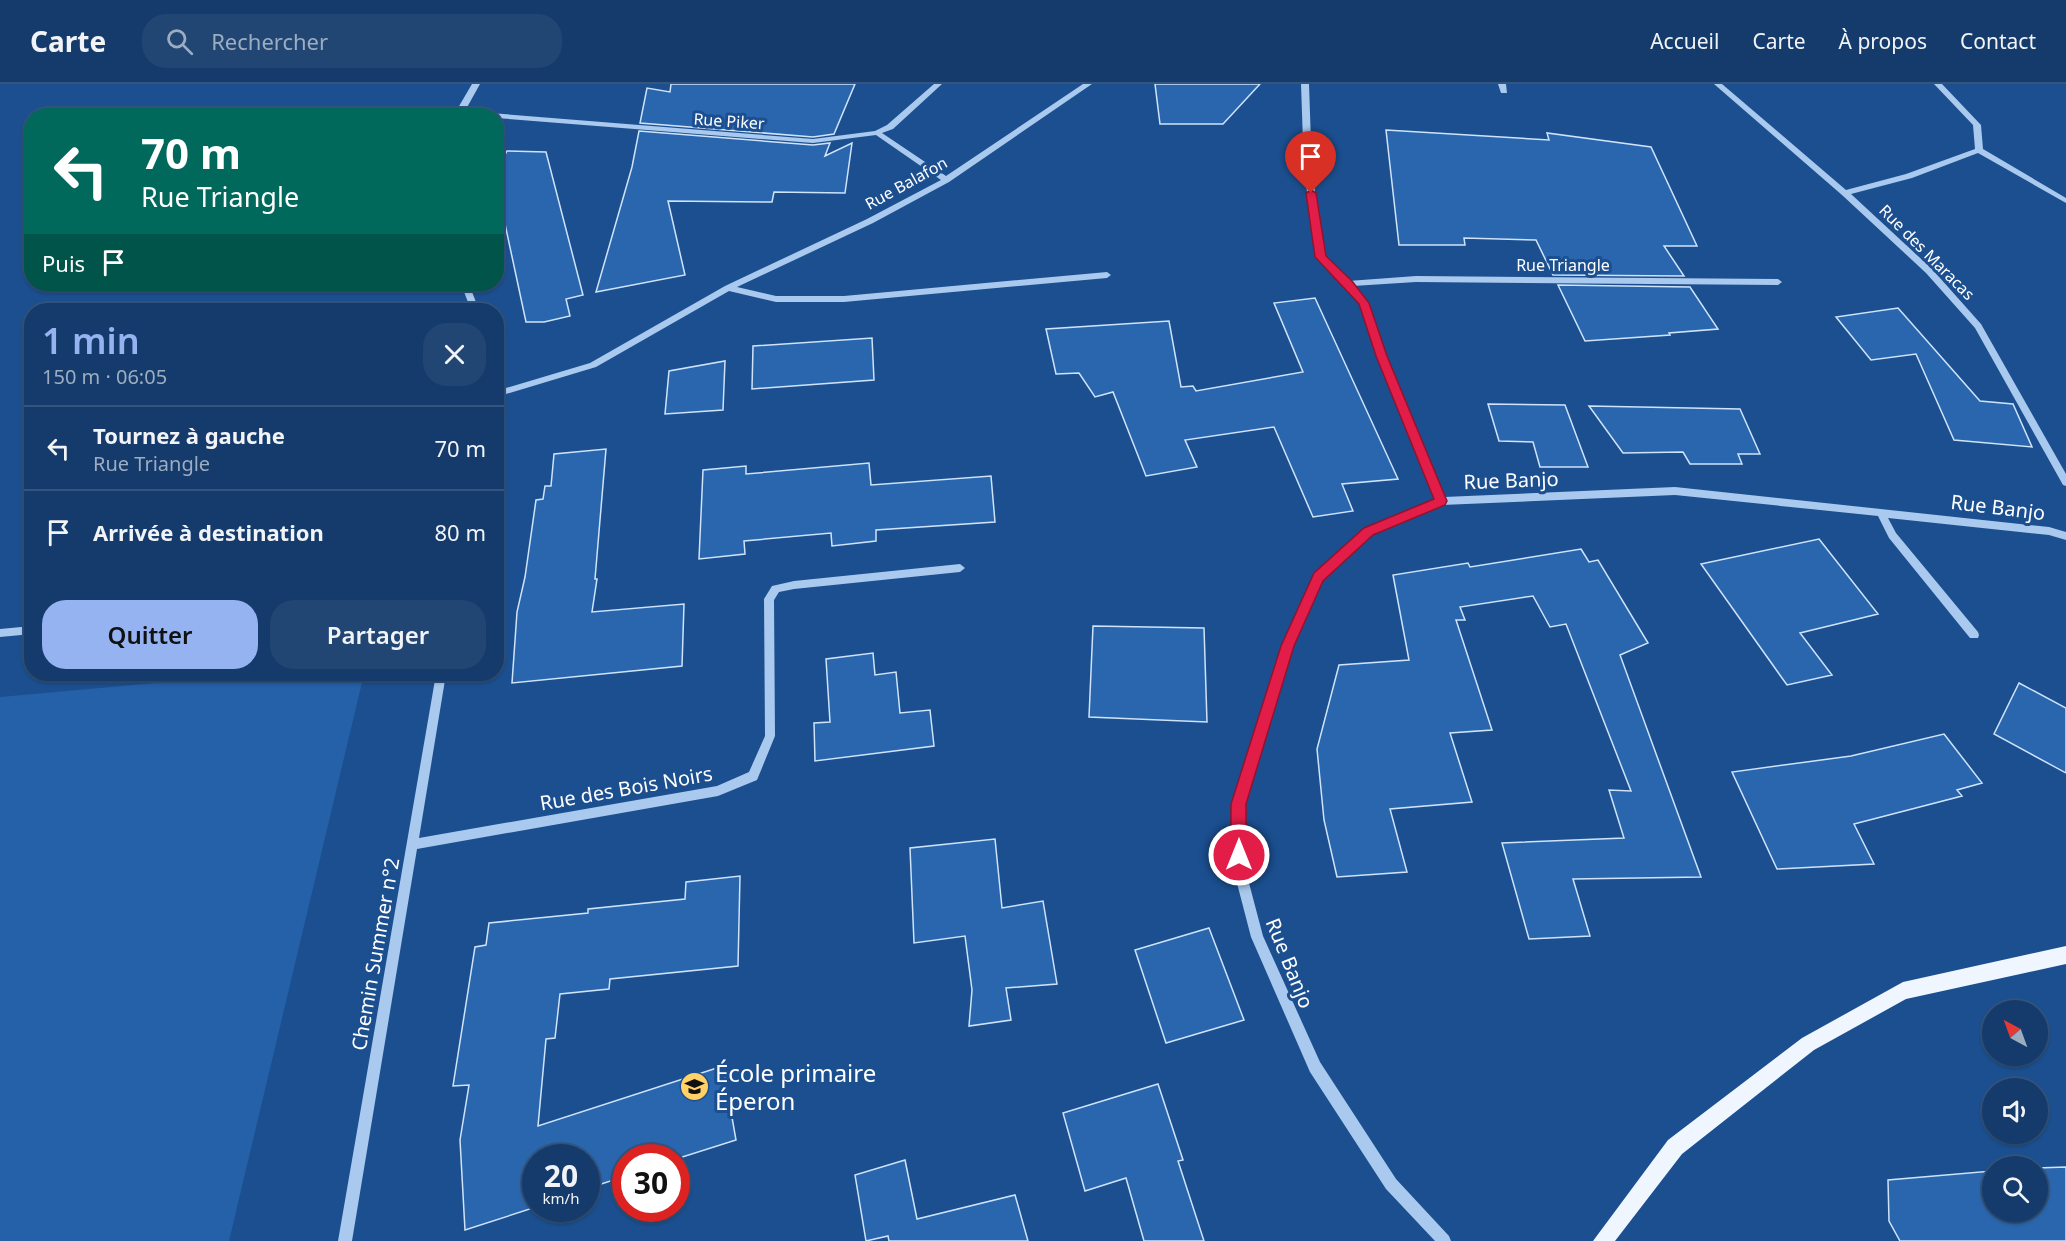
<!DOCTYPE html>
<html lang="fr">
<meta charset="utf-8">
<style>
:root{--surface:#143b6b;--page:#214673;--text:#f1f3f6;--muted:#9dadc1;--line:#33557e;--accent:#95b2f1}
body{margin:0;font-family:"Noto Sans",sans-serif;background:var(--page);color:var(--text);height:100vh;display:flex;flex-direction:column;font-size:22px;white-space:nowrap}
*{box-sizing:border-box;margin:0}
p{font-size:20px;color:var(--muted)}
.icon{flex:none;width:33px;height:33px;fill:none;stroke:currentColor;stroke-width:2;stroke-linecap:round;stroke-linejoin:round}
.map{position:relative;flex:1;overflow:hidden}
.side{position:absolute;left:24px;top:219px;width:480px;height:378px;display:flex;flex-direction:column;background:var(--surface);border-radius:24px;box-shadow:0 2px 4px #0004,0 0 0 2px var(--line)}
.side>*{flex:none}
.banner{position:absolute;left:24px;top:24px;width:480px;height:183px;border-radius:24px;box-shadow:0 2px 4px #0004,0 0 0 2px var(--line);background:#00695c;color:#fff;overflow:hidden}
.needle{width:39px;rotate:319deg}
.fabs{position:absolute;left:1982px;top:916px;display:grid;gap:12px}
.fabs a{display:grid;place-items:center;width:66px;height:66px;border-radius:50%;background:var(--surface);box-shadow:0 2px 4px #0004,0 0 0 2px var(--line);font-size:30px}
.speed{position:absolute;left:522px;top:1060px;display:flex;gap:12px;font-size:30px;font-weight:700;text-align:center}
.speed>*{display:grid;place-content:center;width:78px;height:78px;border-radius:50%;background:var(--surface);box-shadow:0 2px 4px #0004,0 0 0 2px var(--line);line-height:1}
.speed small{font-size:15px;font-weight:400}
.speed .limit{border:9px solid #d22;background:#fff;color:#111}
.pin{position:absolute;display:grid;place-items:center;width:51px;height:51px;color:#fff;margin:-62px -26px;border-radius:50% 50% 50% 0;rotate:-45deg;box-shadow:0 0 6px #0007}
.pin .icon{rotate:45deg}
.me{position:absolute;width:66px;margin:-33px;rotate:0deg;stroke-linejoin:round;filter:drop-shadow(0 0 4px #0008)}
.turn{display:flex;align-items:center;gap:21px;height:126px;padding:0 18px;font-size:27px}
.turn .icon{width:78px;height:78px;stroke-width:2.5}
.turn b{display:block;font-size:42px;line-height:51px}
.then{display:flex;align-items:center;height:57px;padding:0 18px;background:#0003;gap:12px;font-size:22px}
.round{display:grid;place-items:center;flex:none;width:63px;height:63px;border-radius:24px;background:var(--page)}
.head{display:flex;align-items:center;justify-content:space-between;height:102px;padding:0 18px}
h1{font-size:36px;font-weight:600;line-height:45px;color:var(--accent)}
.primary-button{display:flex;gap:12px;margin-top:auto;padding:12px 18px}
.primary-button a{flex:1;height:69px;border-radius:24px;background:var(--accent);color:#111;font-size:24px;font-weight:600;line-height:69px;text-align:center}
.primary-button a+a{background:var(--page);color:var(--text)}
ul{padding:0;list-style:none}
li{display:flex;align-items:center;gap:18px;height:84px;padding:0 18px;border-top:2px solid var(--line)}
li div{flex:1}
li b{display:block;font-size:22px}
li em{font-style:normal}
header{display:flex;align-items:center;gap:36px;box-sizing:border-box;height:84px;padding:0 30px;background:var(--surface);border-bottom:2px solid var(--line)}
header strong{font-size:28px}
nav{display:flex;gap:33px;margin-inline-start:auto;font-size:21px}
.search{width:420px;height:54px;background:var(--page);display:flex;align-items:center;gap:15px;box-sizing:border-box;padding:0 21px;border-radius:24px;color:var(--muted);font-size:22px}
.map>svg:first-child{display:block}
.green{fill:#2461a8}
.building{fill:#2a66ad;stroke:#cfe3fa;stroke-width:1.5}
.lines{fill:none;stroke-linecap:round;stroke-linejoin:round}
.minor{fill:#a9c9ee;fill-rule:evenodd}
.major{fill:#f0f6ff;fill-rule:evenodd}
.route{fill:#e11d48;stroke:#92132f;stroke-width:1.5}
.labels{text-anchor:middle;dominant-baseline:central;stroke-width:6;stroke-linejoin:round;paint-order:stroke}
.far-street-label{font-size:16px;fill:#fff;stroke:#1b4f8f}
.street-label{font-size:20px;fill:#fff;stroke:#1b4f8f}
.near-poi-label{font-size:24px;fill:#fff;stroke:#1b4f8f;text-anchor:start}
</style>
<header>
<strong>Carte</strong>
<div class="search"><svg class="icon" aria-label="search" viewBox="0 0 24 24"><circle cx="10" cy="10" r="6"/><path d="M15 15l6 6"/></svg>Rechercher</div>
<nav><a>Accueil</a><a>Carte</a><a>À propos</a><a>Contact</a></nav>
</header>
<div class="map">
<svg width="2066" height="1157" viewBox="0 0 2066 1157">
<rect width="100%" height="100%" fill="#1b4f8f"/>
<path class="green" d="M255 590H364L229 1157H0V613Z"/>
<path class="building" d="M671 0H855L834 50 813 53 640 39 647 4 670 8Z
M1155 0H1260L1223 40H1160Z
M1386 46 1549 56 1547 49 1651 63 1697 162H1664L1684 192 1553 191 1536 156 1464 154 1465 161H1399Z
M639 47 813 61 830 59 825 72 852 59 845 109 774 108 772 118 668 117 685 191 596 208 632 83Z
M507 67 546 68 583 211 566 215 570 232 544 238H526L496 98V88Z
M1558 201 1690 203 1718 245 1669 249 1670 251 1585 257Z
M1315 214 1398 395 1342 400 1353 427 1313 433 1274 343 1185 356 1197 383 1146 392 1113 308 1095 313 1079 289 1056 290 1046 245 1169 237 1181 303 1193 302 1196 307 1303 288 1274 219Z
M1898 224 1980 317 2013 320 2032 363 1954 356 1916 270 1871 276 1836 233Z
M872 254 874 296 752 305 753 262Z
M725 277 723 326 665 330 669 287Z
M1488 320 1565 321 1588 383H1540L1533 358 1499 357Z
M1589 322 1740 325 1760 370H1738L1742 380H1690L1683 368 1623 369Z
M606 365 595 495H597L592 528 684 520 682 582 512 599 517 528 525 493 536 416 543 415 545 402H551L554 370Z
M869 379 871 401 991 392 995 438 876 446V457L832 462 831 449 744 457 745 470 699 475 703 386 746 382V390Z
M1819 455 1878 530 1800 549 1832 591 1787 601 1701 480Z
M1581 465 1589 478 1598 476 1648 559 1620 571 1701 793 1573 795 1590 852 1529 855 1502 759 1624 754 1609 706 1631 707 1566 540 1550 543 1533 512 1460 523 1465 536H1456L1492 646 1450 649 1472 718 1390 725 1407 788 1337 793 1324 736 1317 665 1339 581 1409 576 1393 491 1468 479 1470 483Z
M1093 542 1204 544 1207 638 1089 633Z
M873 569 875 591 896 588 900 629 930 626 934 662 815 677 814 639 830 638 826 575Z
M2019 599 2066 624V689L1994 650Z
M1944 650 1982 699 1957 706 1962 712 1854 740 1874 780 1777 785 1732 688 1851 672Z
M995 755 1002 824 1043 817 1057 900 1006 904 1011 936 969 942 972 906 965 852 914 859 910 764Z
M740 792 738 882 610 895 609 905 560 910 555 954 546 955 538 1042 723 982 736 1056 676 1075 626 1074V1092L586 1105V1074H536V1123L465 1146 460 1056 469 1001 453 1002 475 863 486 861 489 839 588 829V825L685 815 686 798Z
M1209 844 1244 936 1166 959 1135 866Z
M1158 1000 1183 1076 1178 1077 1204 1157H1144L1126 1094 1085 1107 1063 1029Z
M905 1076 917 1135 1015 1111 1028 1157H889L888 1152 866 1157 855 1091Z
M2066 1083V1157H1900L1889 1137 1888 1096 1992 1087V1128H2037V1084Z"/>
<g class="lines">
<path class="minor" d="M472 0H480L465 27 813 55 875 47 887 41 934 0H942L893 45 882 49 946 92 1083 0H1092L949 98 873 139 737 203 776 212H844L1107 188 1111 191 1107 194 844 218H776L729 207 596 283 496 313V307L590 279 725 202 867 135 941 96 876 51 813 59 496 34V32H456L455 29Z
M1301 0H1309L1312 88 1325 172 1348 197 1416 192 1778 195 1782 198 1778 201 1416 198 1353 202 1368 219 1386 272 1444 413 1675 403 2049 443 2066 448V456L2049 451 1888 434 1896 449 1978 548 1979 551 1978 554H1970L1889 454 1878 432 1675 411 1442 421 1371 450 1322 496 1292 562 1245 720 1244 780 1263 852 1320 978 1396 1095 1449 1152 1451 1157H1435L1386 1105 1310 988 1251 853 1232 780 1233 720 1282 562 1314 490 1365 444 1436 415 1378 272 1360 220 1317 173 1304 88Z
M1498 0H1506L1507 9H1501Z
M1714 0H1722L1846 106 1906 90 1975 65 1973 41 1934 0H1942L1981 41 1983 65 2066 114V119L1978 69 1912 94 1851 110 1932 185 1981 240 2066 390V402L2063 401 1975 244 1926 189 1842 111Z
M461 200H469L479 226H471Z
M960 480 965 484 960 488 794 505 779 508 774 516 775 652 757 696 718 712 417 765 352 1157H338L436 590H446L419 754 717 702 749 688 765 652 764 515 772 502 794 497Z
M32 542V550L0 553V545Z"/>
<path class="major" d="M2066 862V880L1906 915 1814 966 1682 1070 1615 1157H1593L1668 1056 1802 954 1903 898Z"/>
</g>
<path class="route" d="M1311 106 1316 109 1326 172 1352 197 1369 219 1387 272 1447 417 1445 421 1373 451 1323 497 1294 562 1246 720V771L1244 776 1239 778 1233 776 1231 771V720L1281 562 1314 489 1364 444 1434 415 1376 272 1359 220 1315 173 1306 109Z"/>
<defs>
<symbol id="school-disc" viewBox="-11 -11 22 22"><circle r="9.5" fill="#ffd166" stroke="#1b4f8f"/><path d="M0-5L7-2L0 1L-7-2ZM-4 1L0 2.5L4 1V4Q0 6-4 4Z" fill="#111"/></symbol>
</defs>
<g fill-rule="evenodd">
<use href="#school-disc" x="678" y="986" width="33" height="33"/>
</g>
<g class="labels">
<g class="far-street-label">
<text transform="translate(729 37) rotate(4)">Rue Piker</text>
<text transform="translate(906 99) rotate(-29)">Rue Balafon</text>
<text transform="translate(1927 168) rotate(45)">Rue des Maracas</text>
<text x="1563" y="181">Rue Triangle</text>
</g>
<g class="street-label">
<text transform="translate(1511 396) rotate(-2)">Rue Banjo</text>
<text transform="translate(1998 423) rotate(7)">Rue Banjo</text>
<text transform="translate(626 704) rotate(-10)">Rue des Bois Noirs</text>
<text transform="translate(375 870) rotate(-80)">Chemin Summer n°2</text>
<text transform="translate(1290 879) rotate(68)">Rue Banjo</text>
</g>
<g class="near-poi-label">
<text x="715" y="988">École primaire<tspan x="715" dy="28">Éperon</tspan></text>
</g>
</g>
</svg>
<div class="fabs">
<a><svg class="needle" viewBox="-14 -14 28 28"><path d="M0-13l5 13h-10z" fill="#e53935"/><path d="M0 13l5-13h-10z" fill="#9dadc1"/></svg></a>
<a><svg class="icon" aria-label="sound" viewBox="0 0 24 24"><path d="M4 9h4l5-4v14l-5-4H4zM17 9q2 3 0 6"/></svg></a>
<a><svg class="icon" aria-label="search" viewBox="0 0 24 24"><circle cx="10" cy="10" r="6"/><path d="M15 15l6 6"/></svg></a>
</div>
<div class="speed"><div>20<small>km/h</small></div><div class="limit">30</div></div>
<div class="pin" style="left:1311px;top:109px;background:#d93025"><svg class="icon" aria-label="arrive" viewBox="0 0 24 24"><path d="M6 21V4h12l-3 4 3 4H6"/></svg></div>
<svg class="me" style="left:1239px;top:771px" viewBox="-20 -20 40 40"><circle r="17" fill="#e11d48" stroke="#fff" stroke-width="3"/><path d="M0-11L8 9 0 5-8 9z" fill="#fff"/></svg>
<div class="banner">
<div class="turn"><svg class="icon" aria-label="left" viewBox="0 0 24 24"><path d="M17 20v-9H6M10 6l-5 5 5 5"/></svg><div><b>70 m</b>Rue Triangle</div></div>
<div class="then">Puis<svg class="icon" aria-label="arrive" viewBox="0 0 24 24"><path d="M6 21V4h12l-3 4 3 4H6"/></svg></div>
</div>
<section class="side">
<div class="head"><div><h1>1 min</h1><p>150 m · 06:05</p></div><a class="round"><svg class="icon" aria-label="close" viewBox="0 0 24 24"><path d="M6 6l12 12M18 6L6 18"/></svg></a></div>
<ul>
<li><svg class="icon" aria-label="left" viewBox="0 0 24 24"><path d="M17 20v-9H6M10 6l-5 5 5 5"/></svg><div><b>Tournez à gauche</b><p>Rue Triangle</p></div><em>70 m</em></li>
<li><svg class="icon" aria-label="arrive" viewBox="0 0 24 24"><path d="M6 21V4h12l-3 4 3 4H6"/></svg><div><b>Arrivée à destination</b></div><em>80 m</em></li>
</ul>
<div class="primary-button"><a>Quitter</a><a>Partager</a></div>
</section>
</div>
